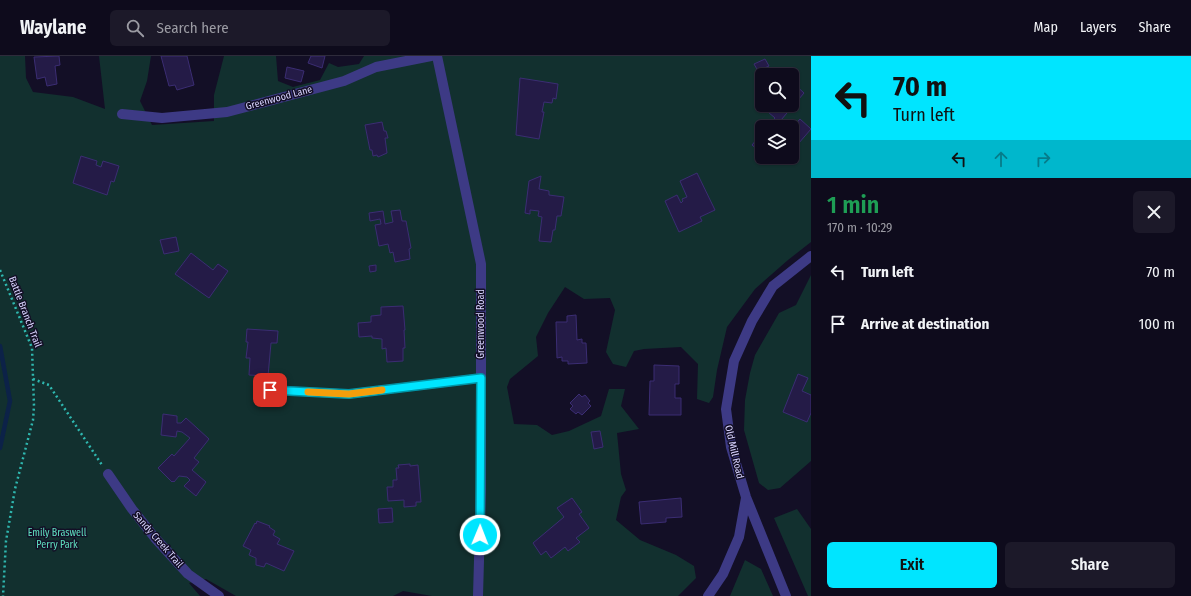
<!DOCTYPE html>
<meta charset="utf-8">
<style>
:root{--surface:#0e0b1c;--page:#1c1929;--text:#f1f3f6;--muted:#9b9ba3;--line:#2e2b3b;--accent:#00e5ff}
body{margin:0;font-family:"Fira Sans Condensed",sans-serif;background:var(--page);color:var(--text);height:100vh;display:flex;flex-direction:column;font-size:15px;white-space:nowrap}
*{box-sizing:border-box;margin:0}
p{font-size:13px;color:var(--muted)}
.icon{flex:none;width:22px;height:22px;fill:none;stroke:currentColor;stroke-width:2;stroke-linecap:round;stroke-linejoin:round}
.map{position:relative;flex:1;overflow:hidden}
.panel{display:flex;flex-direction:column;background:var(--surface);width:380px}
.panel>*{flex:none}
.banner{background:#00e5ff;color:#111;overflow:hidden}
.buttons{position:absolute;left:755px;top:12px;display:grid;gap:8px}
.buttons a{display:grid;place-items:center;width:44px;height:44px;border-radius:6px;background:var(--surface);box-shadow:0 1px 3px #0004,0 0 0 1px var(--line);font-size:20px}
.pin{position:absolute;display:grid;place-items:center;width:34px;height:34px;color:#fff;margin:-17px;border-radius:8px;box-shadow:0 2px 6px #0006}
.me{position:absolute;width:44px;margin:-22px;rotate:1deg;stroke-linejoin:round;filter:drop-shadow(0 0 3px #0008)}
.turn{display:flex;align-items:center;gap:14px;height:84px;padding:0 16px;font-size:18px}
.turn .icon{width:52px;height:52px;stroke-width:2.5}
.turn b{display:block;font-size:28px;line-height:34px}
.lanes{display:flex;align-items:center;height:38px;padding:0 16px;background:#0003;justify-content:center;gap:20px;direction:ltr}
.lanes .off{opacity:.35}
.round{display:grid;place-items:center;flex:none;width:42px;height:42px;border-radius:6px;background:var(--page)}
.headline{display:flex;align-items:center;justify-content:space-between;height:68px;padding:0 16px}
h1{font-size:24px;font-weight:600;line-height:30px;color:#1e9e55}
.button{display:flex;gap:8px;margin-top:auto;padding:8px 16px}
.button a{flex:1;height:46px;border-radius:6px;background:var(--accent);color:#111;font-size:16px;font-weight:600;line-height:46px;text-align:center}
.button a+a{background:var(--page);color:var(--text)}
ul{padding:0;list-style:none}
li{display:flex;align-items:center;gap:12px;height:52px;padding:0 16px}
li div{flex:1}
li b{display:block;font-size:15px}
li em{font-style:normal}
header{display:flex;align-items:center;gap:24px;box-sizing:border-box;height:56px;padding:0 20px;background:var(--surface);border-bottom:1px solid var(--line)}
header strong{font-size:19px}
nav{display:flex;gap:22px;margin-inline-start:auto;font-size:14px}
.search{width:280px;height:36px;background:var(--page);display:flex;align-items:center;gap:10px;box-sizing:border-box;padding:0 14px;border-radius:6px;color:var(--muted);font-size:15px}
main{display:flex;flex:1;min-height:0}
.map>svg:first-child{display:block}
.green{fill:#12302f;fill-rule:evenodd}
.lines{fill:none;stroke-linecap:round;stroke-linejoin:round}
.stream{stroke:#0c2248;stroke-width:4.5}
.building{fill:#241b47;stroke:#3b2d73}
.path{stroke:#2fb8b0;stroke-width:2.5;stroke-dasharray:2 3;stroke-linecap:butt}
.service{stroke:#3d3a85;stroke-width:9}
.minor{stroke:#3d3a85;stroke-width:10}
.route-casing{stroke:#0095a6;stroke-width:10}
.route{stroke:#00e5ff;stroke-width:7}
.slow{stroke:#f59e0b;stroke-width:7}
.labels{text-anchor:middle;dominant-baseline:central;stroke-width:3;stroke-linejoin:round;paint-order:stroke}
.street-label{font-size:10px;fill:#d9d4ff;stroke:#130f26}
.park-label{font-size:10px;fill:#5fe0c0;stroke:#130f26}
</style>
<header>
<strong>Waylane</strong>
<div class="search"><svg class="icon" aria-label="search" viewBox="0 0 24 24"><circle cx="10" cy="10" r="6"/><path d="M15 15l6 6"/></svg>Search here</div>
<nav><a>Map</a><a>Layers</a><a>Share</a></nav>
</header>
<main>
<div class="map">
<svg width="811" height="540" viewBox="0 0 811 540">
<rect width="100%" height="100%" fill="#130f26"/>
<path class="green" d="M0 0H25L26 22 33 36 73 41 105 53 99 0H151L147 25 140 45 152 69 214 65V39L224 0H276L278 25 293 31 320 24 329 7 338 11 359 8 364 0H811V186L788 204 755 233 727 271 717 314 713 341 709 347 697 343 698 308 681 291 644 293 634 295 626 311 613 308 606 296 615 254 610 242 584 243 565 231 548 257 536 281 538 300 510 323 507 331 514 368 537 369 552 379 569 375 601 360 609 333H625L621 350 639 373 617 377 621 418 626 434 621 441 616 464 640 484 676 499 694 510 696 522 678 540H432L403 535 393 540H236L206 523 189 527 200 540H0ZM762 19H792V49H762ZM762 71H792V101H762Z
M811 219V405L780 432 768 434 759 427 744 374 745 344 750 317 755 299 779 257 796 249Z
M797 453 811 473V540H808L774 462Z
M745 504 761 513 773 540H730Z"/>
<g class="lines">
<path class="stream" d="M0 290 10 345 0 392"/>
</g>
<path class="building" d="M59 0 60 9 55 10 57 28 47 30 45 21 37 23 34 1Z
M161 0H187L194 29 177 34 175 29 169 30Z
M311 0H325L322 12 308 7Z
M765 3 769 10 758 15 754 8Z
M287 11 304 15 301 26 285 22Z
M520 22 558 28 556 43 553 42 552 47 544 46 542 56H544L539 83 516 79Z
M793 27 804 37 781 64 789 71H767L775 62 768 56 774 49H792Z
M800 63 811 73 792 95V72Z
M382 66 384 75H386L388 82H385L387 97 378 101 377 99 373 100 372 94H370L365 69Z
M762 77V97L752 89Z
M81 100 97 105 96 109 101 111 103 105 119 110 114 126 111 125 107 139 73 127Z
M697 117 715 154 700 161 702 165 679 176 665 145 677 139 681 147 683 145 682 143 687 141 680 125Z
M541 120 539 133 549 135V139L564 141 561 160H557L555 174H553L551 186 539 185 542 161 538 160 539 155 530 154V158L525 157 529 125Z
M400 154 402 165H406L411 192 409 193 410 203 395 206 393 196 390 197 388 188 379 190 375 169 381 168 380 163 370 165 369 157 383 155 385 168 393 166 391 155Z
M176 181 179 195 164 198 160 184Z
M191 197 213 214 218 208 228 215 209 242 175 218Z
M376 209V215L370 216 369 210Z
M403 250 405 274H404L405 292H403V305L387 306 386 292 382 293V283L372 282V280L359 281 358 267 371 266V260L381 259V251Z
M576 259 577 284 582 283V287H586L587 307 568 308V305H562V301L557 302 556 266H567V260Z
M247 273 278 275 277 287H271L268 320 249 319 250 302H246L248 286H246Z
M654 309 679 310V328H675V342H681V359H649L650 325H654Z
M798 318 808 322 802 335 811 339V357L807 366 783 356Z
M579 338 582 341 585 339 590 345 588 347 591 350 582 359 578 356 576 358 570 353 573 350 570 347Z
M163 358 177 360V367H181L186 362 209 383 194 402 199 406 192 414 206 426 196 440 184 430 190 424 187 421 179 420 174 426 173 425 172 426 158 412 172 398 174 400 190 382 182 376 177 375 176 381 161 379Z
M600 375 603 391 594 393 591 376Z
M410 408V410L418 409 421 446H416V450L404 451V444L388 445 387 431H393V424H397L396 412H399L398 409Z
M572 442 582 456 579 458 589 472 576 482 580 486 568 495 565 491 551 502 546 495 541 499 533 487 564 461 557 452Z
M681 442 682 461 666 462V466L641 468 639 446Z
M392 452 393 466 379 467 378 453Z
M257 465 270 470 269 471 275 475 273 479 280 483 277 488 294 495 284 515 266 507 264 511 256 509V502L249 499 251 494 243 490 255 467 256 468Z"/>
<g class="lines">
<path class="path" d="M0 214 32 292 34 350 33 364 15 433 6 485 3 540
M33 323 49 329 102 409"/>
<path class="service" d="M271 334 349 338 481 322"/>
<path class="minor" d="M437 0 481 208V433L478 540
M122 58 162 62 227 56 344 25 376 11 431 0
M108 418 132 453 155 482 188 518 219 540
M708 540 723 518 739 481 746 442
M786 540 746 441 731 391 726 353 734 305 752 265 773 230 811 200"/>
</g>
<g class="lines">
<defs>
<path id="route" d="M270 334 349 338 481 322 480 479"/>
</defs>
<use href="#route" class="route-casing"/>
<use href="#route" class="route"/>
<path class="slow" d="M308 336 349 338 382 334"/>
</g>
<g class="labels">
<g class="street-label">
<text transform="translate(279 42) rotate(-15)">Greenwood Lane</text>
<text transform="translate(25 256) rotate(69)">Battle Branch Trail</text>
<text transform="translate(481 268) rotate(-90)">Greenwood Road</text>
<text transform="translate(734 396) rotate(77)">Old Mill Road</text>
<text transform="translate(158 484) rotate(49)">Sandy Creek Trail</text>
</g>
<g class="park-label">
<text x="57" y="477">Emily Braswell<tspan x="57" dy="12">Perry Park</tspan></text>
</g>
</g>
</svg>
<div class="buttons">
<a><svg class="icon" aria-label="search" viewBox="0 0 24 24"><circle cx="10" cy="10" r="6"/><path d="M15 15l6 6"/></svg></a>
<a><svg class="icon" aria-label="layers" viewBox="0 0 24 24"><path d="M12 4l9 5-9 5-9-5zM3 14l9 5 9-5"/></svg></a>
</div>
<div class="pin" style="left:270px;top:334px;background:#d93025"><svg class="icon" aria-label="arrive" viewBox="0 0 24 24"><path d="M6 21V4h12l-3 4 3 4H6"/></svg></div>
<svg class="me" style="left:480px;top:479px" viewBox="-20 -20 40 40"><circle r="17" fill="#00e5ff" stroke="#fff" stroke-width="3"/><path d="M0-11L8 9 0 5-8 9z" fill="#fff"/></svg>
</div>
<section class="panel">
<div class="banner">
<div class="turn"><svg class="icon" aria-label="left" viewBox="0 0 24 24"><path d="M17 20v-9H6M10 6l-5 5 5 5"/></svg><div><b>70 m</b>Turn left</div></div>
<div class="lanes"><svg class="icon" aria-label="left" viewBox="0 0 24 24"><path d="M17 20v-9H6M10 6l-5 5 5 5"/></svg><svg class="icon off" aria-label="ahead" viewBox="0 0 24 24"><path d="M12 20V5M6 11l6-6 6 6"/></svg><svg class="icon off" aria-label="right" viewBox="0 0 24 24"><path d="M7 20v-9h11M14 6l5 5-5 5"/></svg></div>
</div>
<div class="headline"><div><h1>1 min</h1><p>170 m · 10:29</p></div><a class="round"><svg class="icon" aria-label="close" viewBox="0 0 24 24"><path d="M6 6l12 12M18 6L6 18"/></svg></a></div>
<ul>
<li><svg class="icon" aria-label="left" viewBox="0 0 24 24"><path d="M17 20v-9H6M10 6l-5 5 5 5"/></svg><div><b>Turn left</b></div><em>70 m</em></li>
<li><svg class="icon" aria-label="arrive" viewBox="0 0 24 24"><path d="M6 21V4h12l-3 4 3 4H6"/></svg><div><b>Arrive at destination</b></div><em>100 m</em></li>
</ul>
<div class="button"><a>Exit</a><a>Share</a></div>
</section>
</main>
